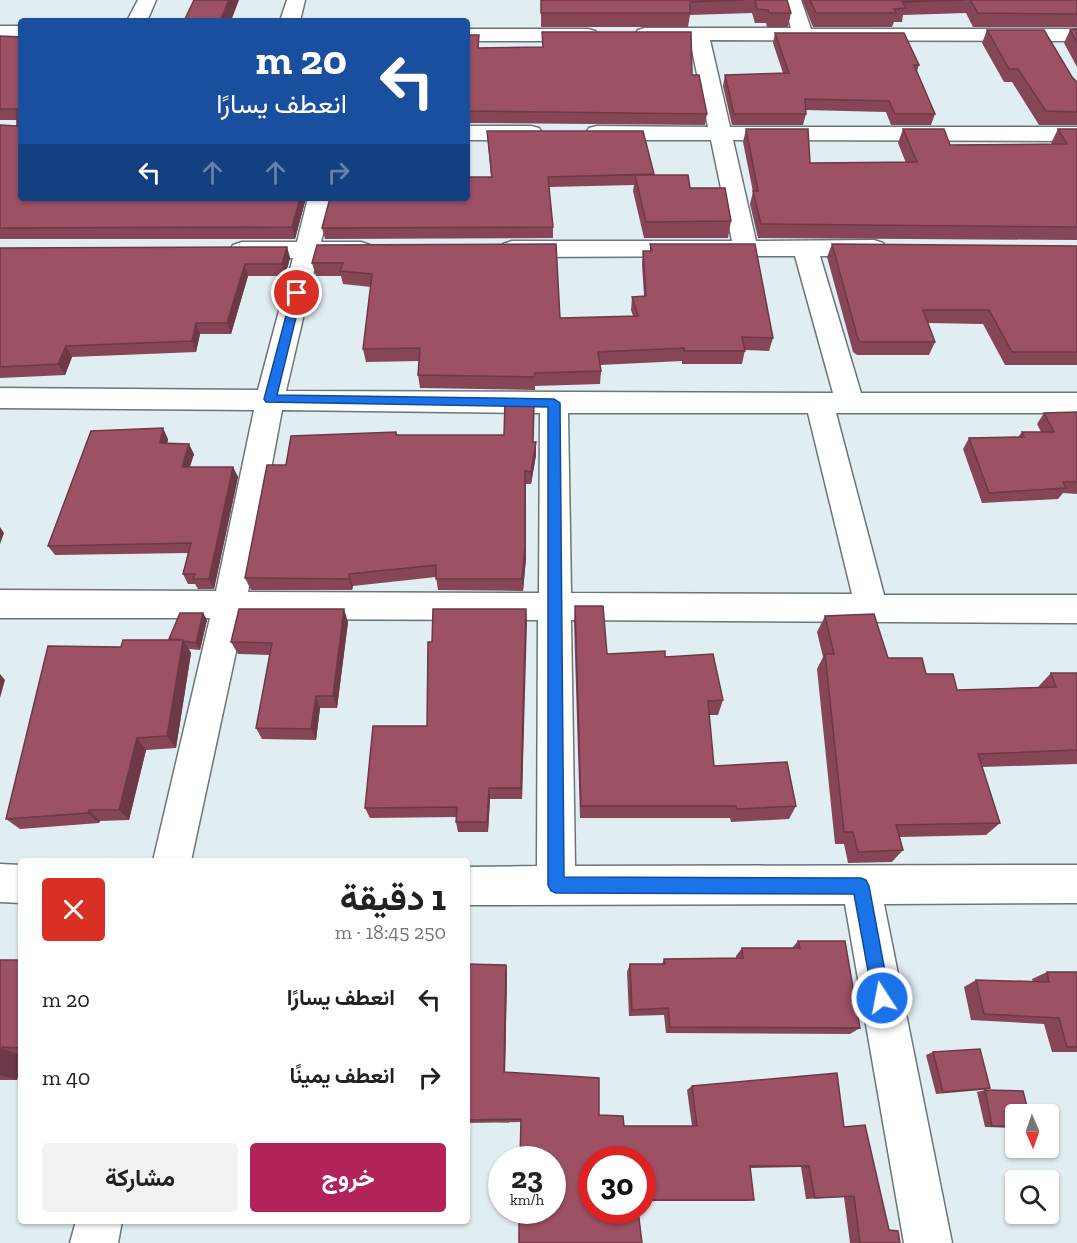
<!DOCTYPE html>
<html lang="ar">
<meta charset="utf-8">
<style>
:root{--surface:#fff;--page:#f2f2f2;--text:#222;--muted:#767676;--accent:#b22459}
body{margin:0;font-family:"Zilla Slab",Vazirmatn,serif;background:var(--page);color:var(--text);direction:rtl;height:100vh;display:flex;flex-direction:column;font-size:22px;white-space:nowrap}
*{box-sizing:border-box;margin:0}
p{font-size:20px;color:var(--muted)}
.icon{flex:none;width:33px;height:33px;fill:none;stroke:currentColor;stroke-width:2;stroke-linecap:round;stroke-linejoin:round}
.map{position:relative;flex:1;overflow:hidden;direction:ltr}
.sheet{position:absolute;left:18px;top:858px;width:452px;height:366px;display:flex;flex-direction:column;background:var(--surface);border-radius:6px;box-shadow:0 2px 4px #0004;direction:rtl}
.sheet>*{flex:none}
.hud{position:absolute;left:18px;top:18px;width:452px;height:183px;border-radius:6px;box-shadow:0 2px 4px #0004;direction:rtl;background:#1a4fa0;color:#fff;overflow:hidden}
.needle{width:39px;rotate:178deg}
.controls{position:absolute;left:1005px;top:1104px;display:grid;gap:12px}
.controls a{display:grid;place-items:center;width:54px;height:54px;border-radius:6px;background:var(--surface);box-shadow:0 2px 4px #0004;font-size:30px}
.speed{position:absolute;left:488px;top:1146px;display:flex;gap:12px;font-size:30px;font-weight:700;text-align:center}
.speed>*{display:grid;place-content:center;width:78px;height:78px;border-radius:50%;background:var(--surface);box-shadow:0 2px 4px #0004;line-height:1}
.speed small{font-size:15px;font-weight:400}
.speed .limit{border:9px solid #d22;background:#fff;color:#111}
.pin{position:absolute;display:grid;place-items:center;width:51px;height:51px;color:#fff;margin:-26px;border:3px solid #fff;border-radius:50%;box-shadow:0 2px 6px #0007}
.me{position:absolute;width:66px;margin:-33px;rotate:349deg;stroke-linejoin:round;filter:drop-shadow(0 0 4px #0008)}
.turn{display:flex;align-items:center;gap:21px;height:126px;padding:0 24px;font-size:27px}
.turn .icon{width:78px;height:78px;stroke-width:2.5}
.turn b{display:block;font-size:42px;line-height:51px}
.lanes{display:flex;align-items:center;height:57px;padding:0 24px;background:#0003;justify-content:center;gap:30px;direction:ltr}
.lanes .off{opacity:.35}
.round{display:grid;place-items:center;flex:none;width:63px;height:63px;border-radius:6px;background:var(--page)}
.overview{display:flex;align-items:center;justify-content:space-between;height:102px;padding:0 24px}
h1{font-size:36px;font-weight:700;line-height:45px}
.primary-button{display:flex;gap:12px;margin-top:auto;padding:12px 24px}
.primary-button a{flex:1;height:69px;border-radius:6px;background:var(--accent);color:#fff;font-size:24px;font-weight:700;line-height:69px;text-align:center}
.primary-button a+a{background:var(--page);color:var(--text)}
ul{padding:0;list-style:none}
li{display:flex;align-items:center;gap:18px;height:78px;padding:0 24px}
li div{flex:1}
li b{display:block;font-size:22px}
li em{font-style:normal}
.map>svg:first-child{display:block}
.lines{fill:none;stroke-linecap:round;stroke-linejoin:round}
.minor-casing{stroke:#6a7579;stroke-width:3}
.minor{fill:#fff;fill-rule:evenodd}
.wall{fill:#864657}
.shaded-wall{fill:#6d3947}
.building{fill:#9c5165;stroke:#6d3947;stroke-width:1.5}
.route{fill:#1a73e8;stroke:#114b97;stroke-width:1.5}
</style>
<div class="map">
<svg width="1077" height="1243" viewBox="0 0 1077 1243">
<rect width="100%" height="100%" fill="#e0edf1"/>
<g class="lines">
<defs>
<path id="minor" d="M138 0H156L147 21H127Z
M287 0H305L300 21H280Z
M783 0H801L811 29H1077V41L710 40 730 127H1077V141L733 140 756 241 874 240 883 243 886 248 883 253 874 256H820L861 393H1077V413H836L884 595H1077V623L571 620 575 866 1077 865V903L884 904 952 1243H904L845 904 466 905V867L537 866 538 620 243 619 191 861H153L210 618H0V590L216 591 254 410 0 408V388L258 390 293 258H242L233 255 230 250 233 245 242 242H297L308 198H332L321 242H361L370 245 373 250 370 255 361 258H317L286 391 833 393 795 256 512 257 503 254 500 249 503 244 512 241H732L711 140H597L589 138 586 133 589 128 597 126 708 127 690 40H645L638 38 635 34 638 30 645 28H791ZM282 410 540 413 539 593 248 592ZM568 413H808L852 594 571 593Z
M0 26H21V38H0Z
M466 29H588L595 31 598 35 595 39 588 41H466Z
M466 126H531L539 128 542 133 539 138 531 140H466Z
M0 864 21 865V903L0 902Z
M76 1221H122L118 1243H70Z"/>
</defs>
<use href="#minor" class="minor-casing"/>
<use href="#minor" class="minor"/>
</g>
<path class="wall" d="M541 0H787L791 13 788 27H767L766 23H755L752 13 690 15 688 27H541Z
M802 0H1077V27H973L966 13 903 15 902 22H894L892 27H813Z
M1077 29V67L1064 43 1070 30Z
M987 30 1072 77 1077 82V125H1039L1012 82H1004L982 43Z
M775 33 919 65 917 71 935 114 931 125H891L886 112 805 110 806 114 803 125H732L723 86 725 75 783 73 773 43Z
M466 35 479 48 692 75 707 114 705 125 466 123Z
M0 36 21 37V198H306L295 239H0V125L17 126V120H0Z
M746 129 810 163H906L898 143 903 129 950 145 1052 144 1051 143 1058 129H1077V240L758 238 750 204 753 192 743 142Z
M487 131 654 174V175L690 188 731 221 728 238H644L633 191 634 185 549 187 553 227V238L325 239 322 228 491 177Z
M650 244 773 338 769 351 745 350 742 364H682V361L600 365 601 371 600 384 535 386V390L420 388 418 375 419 361 366 362 363 349 371 287 343 284 341 276H316L312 263 317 245 560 318 633 316 631 310 632 297 644 296 642 264 643 251H650Z
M832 244 1077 246V365H1005L983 324 928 323 935 342 929 355H857L853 352 827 257Z
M287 247 290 258 285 276H248L231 334H200L196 352 72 357 65 375 0 378V248Z
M1077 412V494L1063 493 1058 499 982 503 963 449 969 438 1018 437 1022 432H1041L1037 424 1044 413Z
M396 432 397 435 536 442V455L531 484H526V558L523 591 438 590 436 577 353 586 352 590H251L245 578 286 465Z
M168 439 167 444 194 454 190 467H233L238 477 214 589H198L195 584H188L183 574 188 553 55 555 48 546Z
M575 606 607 654 665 657 723 700 718 715H709L714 766 796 806 789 819 731 822 730 818H580L574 622Z
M526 609 522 799H490L488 832H458L456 822V817L370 818 365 808 427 726 432 642Z
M203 613 207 620 200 650 189 649 191 653 176 748 146 750 129 820 100 821 99 823 20 829 6 819 121 647 170 640 169 639Z
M825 616 888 658 926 674 957 690 1038 687 1051 673H1077V764L982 767 1000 823 986 835 900 837 903 850 892 862 848 863 844 844H835L817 669 823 657 817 632Z
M348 622 337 708H320L316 740 262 739 256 728 270 655 238 654 231 642Z
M798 941 860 1028 850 1034 666 1033 664 1015 629 1016 627 972 630 964H662L664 959H736V956L742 948H792Z
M0 960H21V1067L17 1080H0Z
M466 964 506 965 507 972 505 1072 624 1126H692L687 1090 692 1086 844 1127 889 1230 900 1243H850L844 1197 806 1199 801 1167 750 1168 754 1200 747 1201H642V1160L521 1122 466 1123Z
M1047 972H1077V1052H1052L1044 1024 971 1020 964 987 976 980 1033 982 1032 979Z
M933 1052 990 1088 982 1090 936 1094 926 1055Z
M985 1090 1016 1114V1128L985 1127 977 1092Z"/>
<path class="shaded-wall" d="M229 0H239L231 21H220Z
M300 198H306L295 239 292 227Z
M287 247 290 258 285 276 282 264Z
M245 264 248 276 231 334 227 323Z
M196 323 200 334 196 352 192 341Z
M66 346 72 357 65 375 58 364Z
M163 428 168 439 165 454 160 443Z
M536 442V455L531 484V472Z
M189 444 194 454 186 477 182 467Z
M233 467 238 477 214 589 209 579Z
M525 471 526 558 523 591 522 579Z
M0 527 4 533 0 544Z
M349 574 353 586 352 590 349 579Z
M344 609 348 622 337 708 333 696Z
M526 609 527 622 522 799 521 788Z
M203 613 207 620 200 650 196 643Z
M183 640 191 653 176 748 167 736Z
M0 674 5 680 0 698Z
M316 696 320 708 316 740 311 729Z
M137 738 146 750 129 820 119 810Z
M489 788 490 799 488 832 487 822Z
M89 810 100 821 99 823 88 813Z
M506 965 507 972 505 1077 504 1072Z
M0 1048 21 1055V1067L17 1080 0 1075Z"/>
<path class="building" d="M194 0H229L220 21H184Z
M541 0H745L690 2V13H541Z
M755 0H787L791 13H769L768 10 757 9Z
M810 0H967L902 2 906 8 894 9 896 13H816Z
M970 0H1077V14L978 13Z
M1077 29V42L1070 30Z
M987 30H1044L1072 77 1077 82V112L1046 111 1018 69H1009Z
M542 32H691L692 75H699L707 114 466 111V35H479L478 48 543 47Z
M775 33H904L919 65H914L935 114H895L889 101 805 99 806 114H734L725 75 789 73Z
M0 36 21 37V198H300L292 227 0 228V125L17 126V109H0Z
M746 129H808L810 163 917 162 903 129H944L950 145 1067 144 1058 129H1077V227L761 224 753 191H758Z
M487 131H643L654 174 548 177 553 227 322 228 330 198H466V177H492Z
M635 175H688L690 188H725L731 221 646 222Z
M556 244 560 318 638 316 632 297 646 296 643 251H652L650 244H755L773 338 742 337 745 351H684V348L598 352 601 371 535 373 534 377 418 375 420 348 363 349 372 274 340 271 343 263H312L317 245Z
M832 244 1077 246V352H1012L989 310H923L935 342H861L858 339Z
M287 247 282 264H245L227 323H196L192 341 66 346 58 364 0 367V248Z
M505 402H534L533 442H536L531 472 525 471V546L522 579H436V565L349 574V579L245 578 267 465H286L291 436 396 432V435H504Z
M1077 412V482H1063L1066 488 989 493 969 438 1024 437 1022 432H1054L1044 413Z
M163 428 160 443 189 444 182 467H233L209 579H193L195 574H183L191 543 48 546 91 431Z
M575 606H603L607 654 665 651V657L713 654 723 700 708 701 714 766 787 762 796 806 737 809 736 806H581Z
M239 609H344L333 696H316L311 729 256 728 272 643 231 642Z
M433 609H526L521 788H489L487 822H456L457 807 365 808 373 726H427L428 642H432Z
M180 613H203L196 643 183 641V640L169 639Z
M874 614 888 658H922L926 674H953L957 690 1056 687 1051 673H1077V750L978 754 1000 823 896 825 903 850 858 852 853 832H844L825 654H834L825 616Z
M123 640H183L167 736 137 738 119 810H89L88 813 6 819 48 646 121 647Z
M798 941H845L860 1028 670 1027 668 1008 632 1010 630 964H665L664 959 743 958 742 948H800Z
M0 960H21V1048L0 1047Z
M466 964 506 965 504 1072 599 1078V1115L623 1116 624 1126H697L692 1086 837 1073 844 1127 865 1125 889 1230 898 1231 900 1243H860L854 1196 815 1198 809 1166H750L754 1200H642V1160H591V1210H638L642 1243H519V1210H552V1160H520L521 1119 466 1120Z
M1047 972H1077V1047H1067L1059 1018 984 1014 976 980 1049 982Z
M980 1049 990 1088 943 1092 933 1052Z
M985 1090 1023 1091 1029 1114H1016V1126H992Z"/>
<path class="route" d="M297 289 302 293 277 395 554 399 560 403 564 877 861 878 866 880 869 886 890 998 888 1004 882 1006 875 1004 873 998 854 894 556 893 551 891 548 885V407L266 402 264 399 292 293Z"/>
</svg>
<div class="controls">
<a><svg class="needle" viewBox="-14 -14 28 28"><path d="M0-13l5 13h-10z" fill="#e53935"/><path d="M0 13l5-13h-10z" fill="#767676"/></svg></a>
<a><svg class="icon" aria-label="search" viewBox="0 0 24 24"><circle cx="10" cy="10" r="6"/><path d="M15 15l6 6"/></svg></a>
</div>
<div class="speed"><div>23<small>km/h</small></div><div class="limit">30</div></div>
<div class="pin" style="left:297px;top:293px;background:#d93025"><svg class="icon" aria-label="arrive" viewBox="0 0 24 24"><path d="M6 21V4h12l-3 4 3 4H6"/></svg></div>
<svg class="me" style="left:882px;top:998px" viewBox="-20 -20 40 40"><circle r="17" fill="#1a73e8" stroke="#fff" stroke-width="3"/><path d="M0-11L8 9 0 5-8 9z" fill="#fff"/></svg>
<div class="hud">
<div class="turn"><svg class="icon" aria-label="left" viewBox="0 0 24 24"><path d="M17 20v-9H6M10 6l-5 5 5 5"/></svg><div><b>20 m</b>انعطف يسارًا</div></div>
<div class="lanes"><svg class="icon" aria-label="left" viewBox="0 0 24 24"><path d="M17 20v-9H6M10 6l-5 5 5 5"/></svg><svg class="icon off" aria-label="ahead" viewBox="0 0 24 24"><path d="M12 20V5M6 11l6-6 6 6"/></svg><svg class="icon off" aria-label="ahead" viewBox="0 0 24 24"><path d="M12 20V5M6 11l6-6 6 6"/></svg><svg class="icon off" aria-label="right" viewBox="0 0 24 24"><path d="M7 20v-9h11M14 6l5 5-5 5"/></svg></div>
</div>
<section class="sheet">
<div class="overview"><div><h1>1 دقيقة</h1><p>250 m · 18:45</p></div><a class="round" style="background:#d93025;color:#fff"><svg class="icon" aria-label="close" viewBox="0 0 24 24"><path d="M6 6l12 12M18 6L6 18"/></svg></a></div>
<ul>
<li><svg class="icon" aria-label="left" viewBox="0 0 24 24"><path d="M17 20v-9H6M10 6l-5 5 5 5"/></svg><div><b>انعطف يسارًا</b></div><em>20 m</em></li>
<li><svg class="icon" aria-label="right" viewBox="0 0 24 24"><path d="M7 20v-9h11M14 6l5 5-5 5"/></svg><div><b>انعطف يمينًا</b></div><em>40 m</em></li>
</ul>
<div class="primary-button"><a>خروج</a><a>مشاركة</a></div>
</section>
</div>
